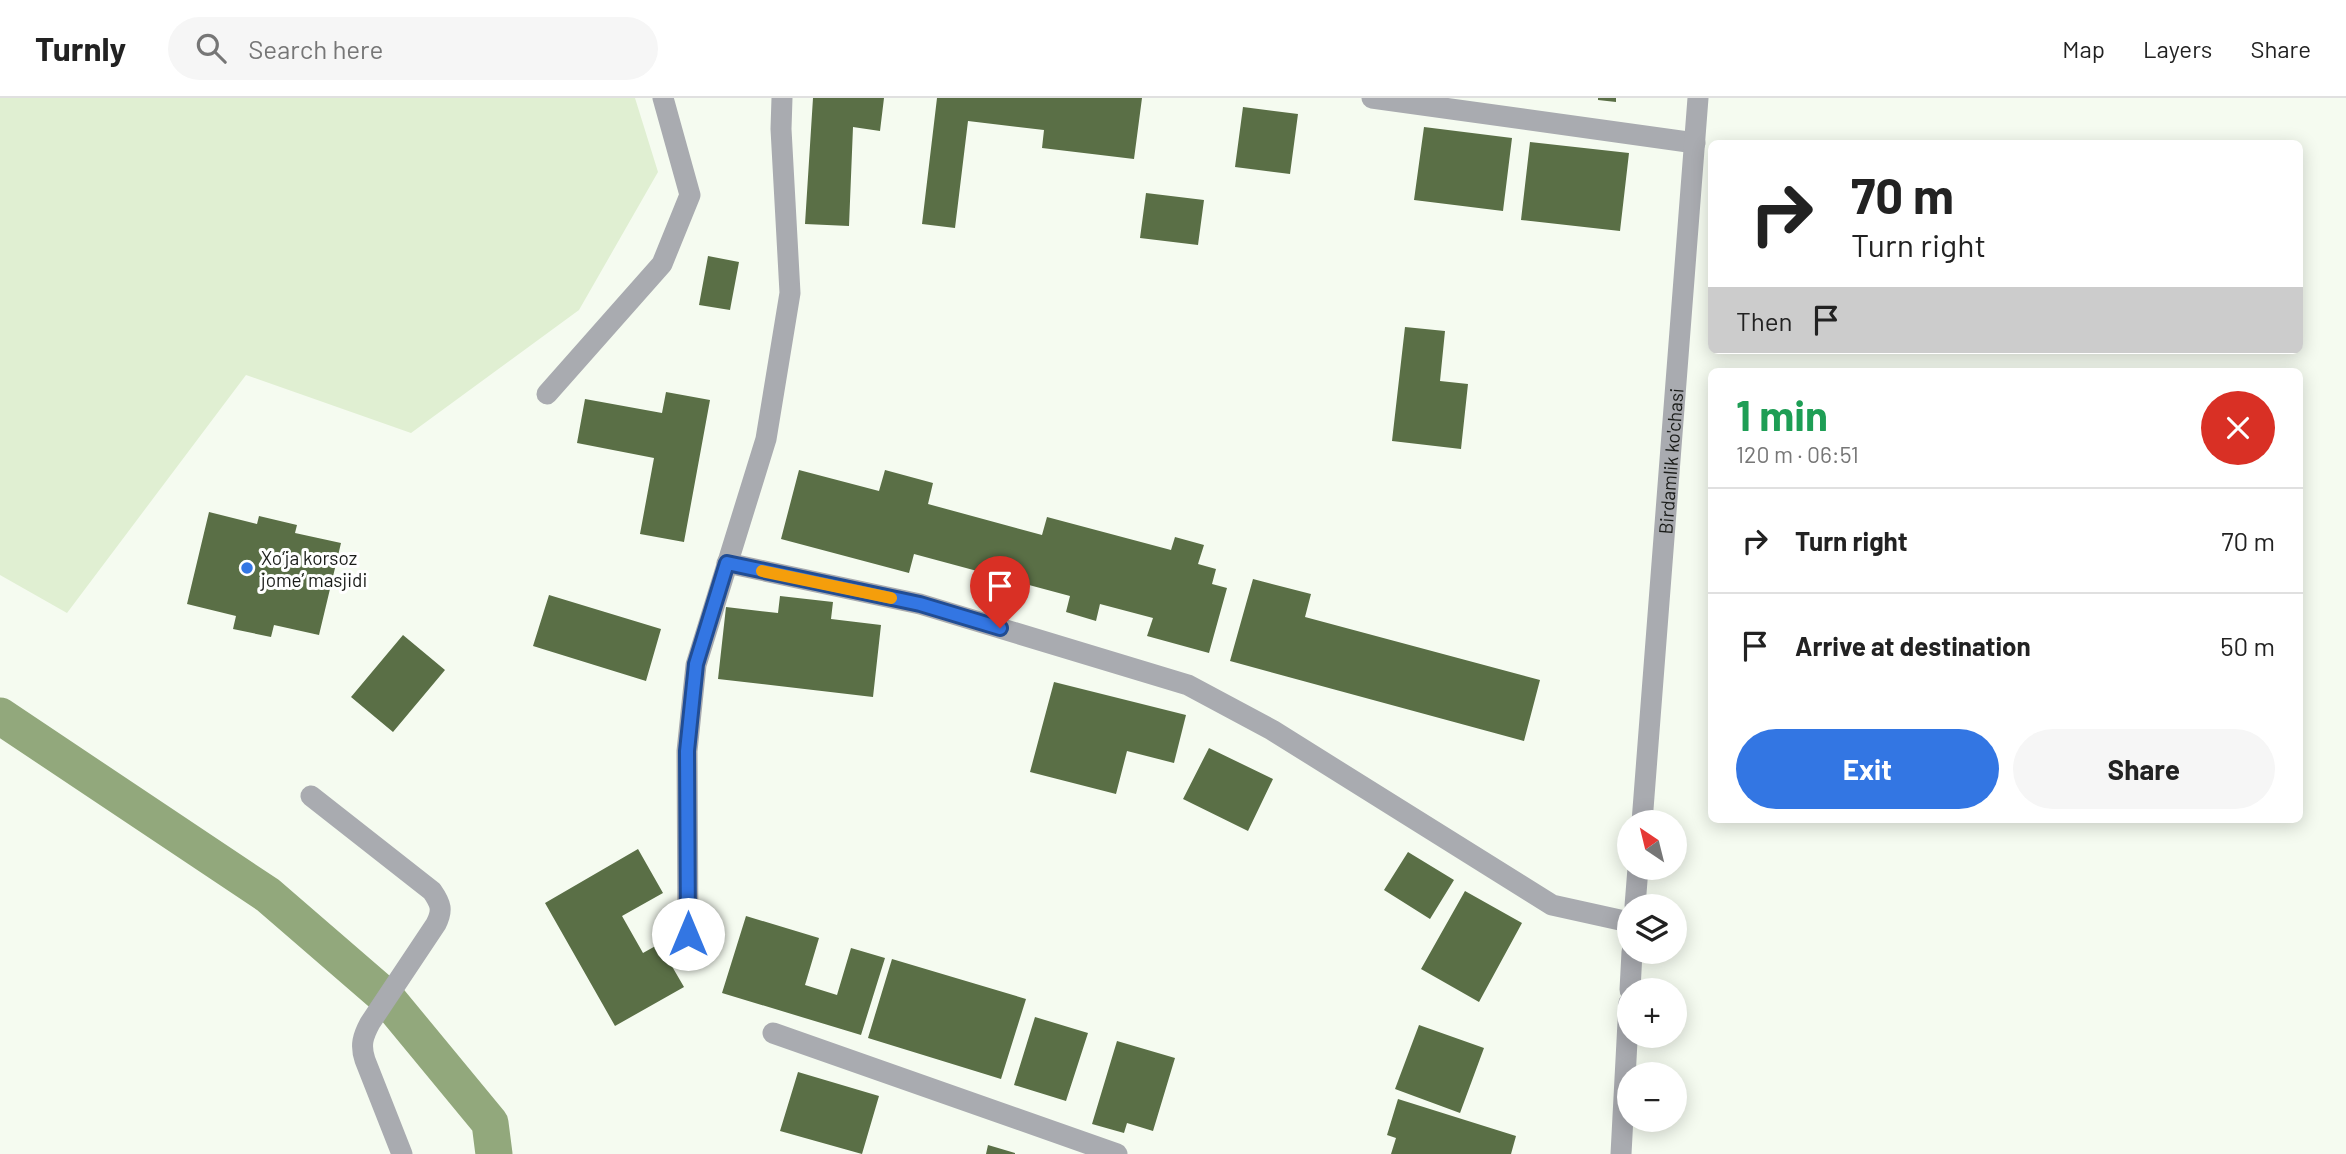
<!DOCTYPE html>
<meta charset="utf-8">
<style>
:root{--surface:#fff;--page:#f6f6f6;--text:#222;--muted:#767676;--line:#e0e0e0;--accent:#3376e3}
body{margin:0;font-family:Barlow,sans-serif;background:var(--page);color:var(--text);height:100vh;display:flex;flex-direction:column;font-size:26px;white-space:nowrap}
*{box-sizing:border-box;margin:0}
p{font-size:23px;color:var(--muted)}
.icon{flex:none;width:38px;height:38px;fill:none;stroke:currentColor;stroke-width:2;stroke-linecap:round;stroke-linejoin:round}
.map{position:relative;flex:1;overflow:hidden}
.sheet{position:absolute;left:1708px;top:270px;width:595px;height:455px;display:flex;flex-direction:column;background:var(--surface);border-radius:10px;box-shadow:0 4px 18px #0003}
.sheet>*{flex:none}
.banner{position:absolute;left:1708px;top:42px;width:595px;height:214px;border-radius:10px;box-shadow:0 4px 18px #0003;background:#fff;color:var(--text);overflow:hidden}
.needle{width:46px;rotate:325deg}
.fabs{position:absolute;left:1617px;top:712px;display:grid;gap:14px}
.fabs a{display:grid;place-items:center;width:70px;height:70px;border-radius:50%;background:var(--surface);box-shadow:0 4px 18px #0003;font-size:35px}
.pin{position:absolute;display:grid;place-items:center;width:60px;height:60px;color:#fff;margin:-72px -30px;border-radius:50% 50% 50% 0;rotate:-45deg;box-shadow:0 0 7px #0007}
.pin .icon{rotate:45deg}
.me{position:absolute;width:77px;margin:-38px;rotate:0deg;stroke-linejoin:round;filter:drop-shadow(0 0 5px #0008)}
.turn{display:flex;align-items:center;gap:24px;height:147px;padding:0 28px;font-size:32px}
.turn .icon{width:91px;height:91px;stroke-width:2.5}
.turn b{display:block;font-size:49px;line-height:60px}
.then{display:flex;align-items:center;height:66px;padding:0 28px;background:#0003;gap:14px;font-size:26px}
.round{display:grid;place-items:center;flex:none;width:74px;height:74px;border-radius:37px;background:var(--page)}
.summary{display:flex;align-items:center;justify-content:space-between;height:119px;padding:0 28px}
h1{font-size:42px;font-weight:700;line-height:52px;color:#1e9e55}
.cta{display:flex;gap:14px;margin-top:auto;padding:14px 28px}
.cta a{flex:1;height:80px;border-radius:42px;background:var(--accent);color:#fff;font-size:28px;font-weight:700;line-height:80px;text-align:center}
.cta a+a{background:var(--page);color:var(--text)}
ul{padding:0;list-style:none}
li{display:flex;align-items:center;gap:21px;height:105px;padding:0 28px;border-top:2px solid var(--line)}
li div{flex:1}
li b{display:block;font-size:26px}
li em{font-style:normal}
header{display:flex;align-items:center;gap:42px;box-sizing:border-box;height:98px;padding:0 35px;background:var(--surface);border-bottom:2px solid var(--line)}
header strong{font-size:33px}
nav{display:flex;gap:38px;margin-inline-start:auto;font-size:24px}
.search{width:490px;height:63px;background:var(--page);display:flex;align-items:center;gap:18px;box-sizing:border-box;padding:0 24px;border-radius:38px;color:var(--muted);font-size:26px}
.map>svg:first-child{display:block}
.green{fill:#e0efd2}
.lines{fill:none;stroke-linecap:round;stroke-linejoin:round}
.canal{stroke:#92a87c;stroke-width:37}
.building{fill:#5a6f46}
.minor{stroke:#a9abb0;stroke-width:21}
.route-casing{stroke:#214d94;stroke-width:18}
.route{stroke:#3376e3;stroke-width:12}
.slow{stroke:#f59e0b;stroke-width:12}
.poi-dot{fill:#3376e3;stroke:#fff;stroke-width:2.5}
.labels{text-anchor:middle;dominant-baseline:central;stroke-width:6;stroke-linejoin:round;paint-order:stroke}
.street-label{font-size:19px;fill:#1a1c19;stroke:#fff}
.poi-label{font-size:19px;fill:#1a1c19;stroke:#fff;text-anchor:start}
</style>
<header>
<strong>Turnly</strong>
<div class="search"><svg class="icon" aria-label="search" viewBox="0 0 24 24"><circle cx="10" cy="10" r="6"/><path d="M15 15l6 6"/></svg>Search here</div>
<nav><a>Map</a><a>Layers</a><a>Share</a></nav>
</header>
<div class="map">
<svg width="2346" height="1056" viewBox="0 0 2346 1056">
<rect width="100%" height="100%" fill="#f5fbf0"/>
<path class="green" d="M0 0H635L658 74 579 212 411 335 246 277 67 515 0 477Z"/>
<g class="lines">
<path class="canal" d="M0 618 268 797 386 899 490 1025 494 1056"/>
</g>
<path class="building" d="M813 0H884L880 33 853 29 849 128 805 126Z
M937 0H1142L1134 61 1042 50 1044 32 968 23 955 130 922 126Z
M1598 0H1616V4L1598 2Z
M1243 9 1298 16 1290 76 1235 69Z
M1424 29 1512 40 1503 113 1414 102Z
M1530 44 1629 55 1620 133 1521 122Z
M1146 95 1204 102 1198 147 1140 140Z
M708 158 739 164 730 212 699 207Z
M1405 229 1445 233 1440 283 1468 286 1461 351 1392 343Z
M666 294 710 302 684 444 640 436 654 360 577 345 585 301 662 315Z
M799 372 879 393 885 372 933 385 928 406 1042 437 1047 419 1171 452 1175 439 1204 447 1198 466 1216 471 1212 486 1227 490 1209 555 1147 538 1153 520 1100 506 1096 523 1066 514 1070 498 1029 487 914 456 909 475 781 441Z
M209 414 257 426 259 418 297 427 295 435 341 445 319 537 274 527 271 539 233 531 236 518 187 506Z
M1253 481 1311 496 1305 519 1540 582 1524 643 1230 563Z
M549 497 661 531 646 583 533 548Z
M780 498 833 504 831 521 881 527 873 599 718 581 726 509 778 515Z
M403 537 445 572 393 634 351 599Z
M1054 584 1186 617 1174 665 1127 653 1116 696 1030 674Z
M1209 650 1273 681 1248 733 1183 701Z
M638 751 663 795 622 818 643 855 659 846 684 889 615 928 545 805Z
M1408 754 1454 782 1430 821 1384 792Z
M1465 793 1522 825 1479 904 1421 871Z
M746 818 819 840 805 887 837 897 851 850 885 860 861 937 722 895Z
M892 861 1026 901 1001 981 868 940Z
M1035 919 1088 935 1066 1003 1014 987Z
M1419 927 1484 950 1460 1015 1395 991Z
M1117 943 1175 960 1153 1033 1127 1025 1124 1035 1092 1026Z
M798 974 879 998 862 1056 780 1033Z
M1398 1001 1516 1038 1511 1056H1391L1396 1040 1387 1037Z
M988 1047 1015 1055V1056H986Z"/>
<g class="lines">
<g class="minor">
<path d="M1372 0 1695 45"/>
<path d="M547 296 662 166 690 97 663 0"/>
<path d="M727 465 920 506 1188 587 1272 632 1552 807 1629 824"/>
<path d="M311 698 432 793C441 806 443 812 436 826L370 925C363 938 360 947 365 962L402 1056"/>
<path id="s1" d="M1642 724 1698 0"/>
<path d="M1635 808 1638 770"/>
<path d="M688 836 687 653 696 567 766 341 790 195 781 31 782 0"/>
<path d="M1630 892 1632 854"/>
<path d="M773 935 1117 1056"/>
<path d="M1621 1056 1629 905"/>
</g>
</g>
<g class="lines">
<defs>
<path id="route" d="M688 836 687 653 696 566 727 465 920 506 1000 530"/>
</defs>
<use href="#route" class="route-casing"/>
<use href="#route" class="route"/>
<path class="slow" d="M762 473 891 500"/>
</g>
<circle class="poi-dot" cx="247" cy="470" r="7"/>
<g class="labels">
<g class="street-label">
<text stroke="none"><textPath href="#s1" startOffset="362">Birdamlik ko'chasi</textPath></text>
</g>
<g class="poi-label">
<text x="261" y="459">Xo‘ja korsoz<tspan x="261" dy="22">jome’ masjidi</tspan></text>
</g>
</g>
</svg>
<div class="fabs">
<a><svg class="needle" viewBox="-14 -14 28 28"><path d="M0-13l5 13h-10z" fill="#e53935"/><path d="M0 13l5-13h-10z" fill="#767676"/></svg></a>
<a><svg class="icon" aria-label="layers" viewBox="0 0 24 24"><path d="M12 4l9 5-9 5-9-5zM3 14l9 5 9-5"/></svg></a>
<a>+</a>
<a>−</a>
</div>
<div class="pin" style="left:1000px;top:530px;background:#d93025"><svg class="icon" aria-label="arrive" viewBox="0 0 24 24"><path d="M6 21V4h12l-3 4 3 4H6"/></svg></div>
<svg class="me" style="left:688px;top:836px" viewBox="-20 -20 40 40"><circle r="19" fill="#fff"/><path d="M0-13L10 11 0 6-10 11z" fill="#3376e3"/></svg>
<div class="banner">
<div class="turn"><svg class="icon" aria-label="right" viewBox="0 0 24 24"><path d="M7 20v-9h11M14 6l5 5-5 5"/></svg><div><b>70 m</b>Turn right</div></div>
<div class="then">Then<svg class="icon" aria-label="arrive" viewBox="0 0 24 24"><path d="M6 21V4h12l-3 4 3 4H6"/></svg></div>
</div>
<section class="sheet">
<div class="summary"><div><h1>1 min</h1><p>120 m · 06:51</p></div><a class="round" style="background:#d93025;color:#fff"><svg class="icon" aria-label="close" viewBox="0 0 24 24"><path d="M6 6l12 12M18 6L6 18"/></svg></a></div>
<ul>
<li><svg class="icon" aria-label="right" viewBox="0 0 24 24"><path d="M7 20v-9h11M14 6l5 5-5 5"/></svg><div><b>Turn right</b></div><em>70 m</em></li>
<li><svg class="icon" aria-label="arrive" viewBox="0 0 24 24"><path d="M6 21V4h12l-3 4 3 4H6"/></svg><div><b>Arrive at destination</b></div><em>50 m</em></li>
</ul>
<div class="cta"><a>Exit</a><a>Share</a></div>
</section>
</div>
